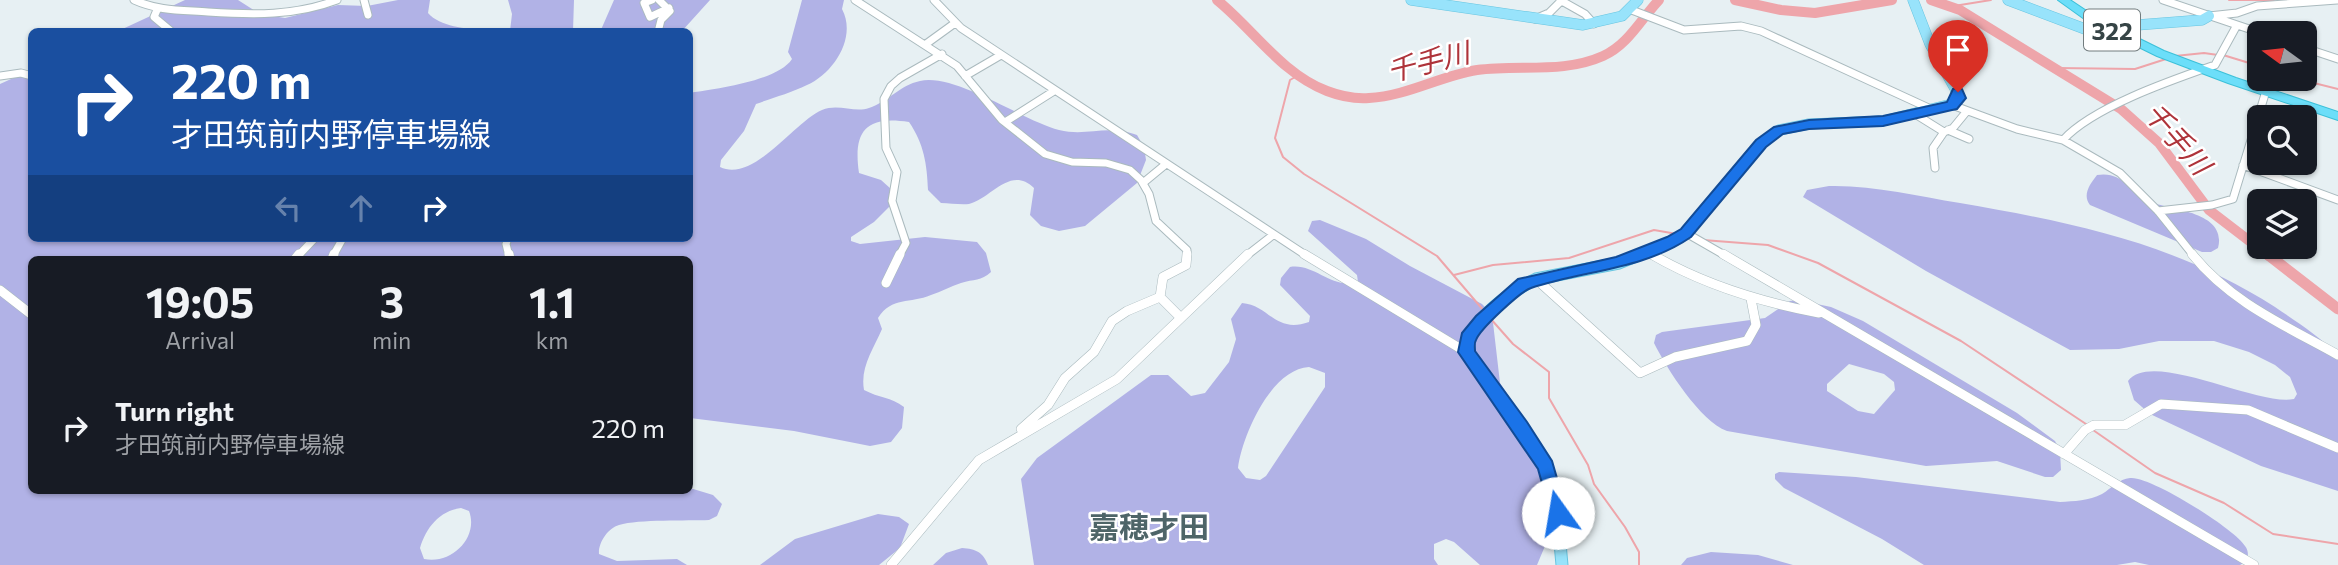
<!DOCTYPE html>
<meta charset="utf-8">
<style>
:root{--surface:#171b24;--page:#20242c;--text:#f1f3f6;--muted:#9ea1a6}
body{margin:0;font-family:Commissioner,"Noto Sans JP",sans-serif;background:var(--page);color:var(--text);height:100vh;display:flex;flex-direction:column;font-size:26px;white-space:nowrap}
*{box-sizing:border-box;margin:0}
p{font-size:23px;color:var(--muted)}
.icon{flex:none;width:38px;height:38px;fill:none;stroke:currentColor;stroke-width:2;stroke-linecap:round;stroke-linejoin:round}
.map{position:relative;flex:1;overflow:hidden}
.sheet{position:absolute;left:28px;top:256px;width:665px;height:238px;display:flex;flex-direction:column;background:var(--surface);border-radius:10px;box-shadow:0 2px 5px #0004}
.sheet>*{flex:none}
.top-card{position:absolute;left:28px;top:28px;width:665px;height:214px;border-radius:10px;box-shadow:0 2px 5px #0004;background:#1a4fa0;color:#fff;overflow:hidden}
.needle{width:46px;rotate:285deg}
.controls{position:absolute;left:2247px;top:21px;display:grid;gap:14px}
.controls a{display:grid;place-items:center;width:70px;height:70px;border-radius:10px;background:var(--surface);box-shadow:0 2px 5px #0004;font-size:35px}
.pin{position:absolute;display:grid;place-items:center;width:60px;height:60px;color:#fff;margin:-72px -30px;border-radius:50% 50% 50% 0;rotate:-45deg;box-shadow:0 0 7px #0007}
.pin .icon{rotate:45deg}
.me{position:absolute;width:77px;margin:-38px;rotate:347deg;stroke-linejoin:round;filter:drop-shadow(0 0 5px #0008)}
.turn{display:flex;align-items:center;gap:24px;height:147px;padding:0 28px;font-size:32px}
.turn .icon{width:91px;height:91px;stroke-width:2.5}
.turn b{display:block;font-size:49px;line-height:60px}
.lanes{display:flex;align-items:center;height:66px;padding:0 28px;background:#0003;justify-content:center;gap:35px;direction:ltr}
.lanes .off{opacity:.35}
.eta{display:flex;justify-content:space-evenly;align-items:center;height:119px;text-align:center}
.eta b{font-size:42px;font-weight:700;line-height:49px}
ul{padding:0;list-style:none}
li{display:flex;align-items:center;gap:21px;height:105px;padding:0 28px}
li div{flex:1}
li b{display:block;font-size:26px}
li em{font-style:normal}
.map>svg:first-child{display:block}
.green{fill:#b1b2e6;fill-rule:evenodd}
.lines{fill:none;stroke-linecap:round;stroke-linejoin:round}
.stream{stroke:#eea5aa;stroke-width:2}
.river-far1{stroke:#eea5aa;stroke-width:10}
.river{stroke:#eea5aa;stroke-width:11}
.minor-far1-casing{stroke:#aababe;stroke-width:9}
.minor-casing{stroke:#aababe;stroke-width:10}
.major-far1-casing{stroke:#68c5e0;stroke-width:11}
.major-casing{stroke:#68c5e0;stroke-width:13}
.highway-casing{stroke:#3cc0d8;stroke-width:2}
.minor-far1{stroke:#fff;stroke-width:7}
.minor{stroke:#fff;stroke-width:9}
.major-far1{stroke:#98e3fb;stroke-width:10}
.major{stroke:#98e3fb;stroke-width:11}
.highway{fill:#6cdef9;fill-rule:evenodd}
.route{fill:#1a73e8;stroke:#114b97;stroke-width:2}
.labels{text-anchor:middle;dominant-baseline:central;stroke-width:5;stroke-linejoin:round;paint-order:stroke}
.shield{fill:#fff;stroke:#727c7e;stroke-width:2}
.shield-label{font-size:24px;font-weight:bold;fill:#364446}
.water-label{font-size:28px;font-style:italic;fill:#ae333a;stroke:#fff}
.quarter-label{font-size:30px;font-weight:bold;fill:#4e6568;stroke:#fff}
</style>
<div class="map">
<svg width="2338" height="565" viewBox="0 0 2338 565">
<rect width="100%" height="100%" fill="#e7f0f3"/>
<path class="green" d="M185 0H238L260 14 285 18 338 5 367 6 398 0H430L428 13C440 27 466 28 484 31L116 32Z
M508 0H574L573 31H510L512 14Z
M614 0H710L682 31 600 32Z
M802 0H844L842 9C857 37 834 73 807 85 791 93 772 98 756 104L744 131 721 160 720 167C754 183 794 122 822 110 838 103 854 113 869 108 888 102 900 85 920 81 956 73 1023 121 1059 130 1087 137 1106 124 1137 135L1144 147 1146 160 1137 183 1085 226 1059 231 1041 226 1030 215 1034 188C1010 165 991 199 969 204 960 205 950 203 941 203L928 190C927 164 924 144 909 122 865 115 853 132 859 173L881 180 891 189 892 204 874 222 851 237V241L860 244 925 237 977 242 986 253 991 272C981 281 974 279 961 283 951 286 941 292 931 295 910 304 892 296 878 318L882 329C873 350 860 367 864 390 879 398 891 397 904 407L902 428 891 442 870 446 794 431 690 418V259H32V490L690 488 713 495 722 504 717 516 709 520C687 521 639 519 619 525 608 528 598 543 599 554L617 561 677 559 687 565H0V84L31 70 32 238H690V93C716 89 778 81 792 59L788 52ZM461 508 469 511C479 537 452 565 424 559L420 548C426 528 439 511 461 508Z
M2097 175C2123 171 2128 191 2148 201 2166 210 2228 210 2218 248L2211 252H2202L2090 205C2082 195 2090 184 2097 175Z
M1829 186C1873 185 1917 196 1960 203 2075 223 2175 243 2275 307 2297 322 2319 336 2338 355V491L2261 466 2150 414 2134 400 2128 381C2152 349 2258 407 2294 399L2297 394 2290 377 2275 365 2249 352 2214 341H2159L2119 349 2070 350 1926 271 1803 197 1807 190Z
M1320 220 1366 239 1410 266 1482 304 1492 314 1500 383 1535 436 1550 471 1554 504 1553 527 1537 565H1480L1454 542 1446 539 1434 544V559L1438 565H1034L1021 479 1037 458 1151 375H1168L1191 396 1205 393 1229 362 1236 339 1231 319 1242 303C1269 305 1275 334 1309 322L1310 316 1280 285 1281 278 1290 267C1315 263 1331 290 1358 282L1357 275 1308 231 1312 221ZM1309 367 1325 373V387L1266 476 1260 480 1246 478 1238 468C1242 436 1271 369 1309 367Z
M1798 300 1831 307 1863 321 2017 413 2055 441 2060 451 2061 470 2053 477H2045L1997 461 1926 466 1727 431C1700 421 1667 369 1654 343L1656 335 1662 332 1765 318 1790 301ZM1849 364 1884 374 1894 382 1895 390 1874 414 1858 411 1827 391V384Z
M1779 472 1856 477 2060 502C2074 501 2089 501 2102 494 2112 488 2119 479 2130 478 2149 475 2235 529 2245 546 2249 551 2248 556 2247 561L2240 565H2149L2135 562 2117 565H1924L1882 539 1784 488 1775 479V474Z
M878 514 899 517 909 524 900 548 879 565H760L795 539Z
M962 548C976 549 983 552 988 565H933L946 553Z
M1711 552 1758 555 1793 565H1681L1687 558Z"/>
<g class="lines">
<path class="stream" d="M2229 0H2274
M1954 6 1991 0
M2223 55 2259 66
M2175 56 2204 53 2218 55
M2057 68 2135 69 2166 59
M1297 76 1290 80 1275 138 1283 157 1304 174 1437 256 1484 311
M2298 79 2338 89
M1703 240 1768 245 1818 263 1961 341 2086 424
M1454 275 1493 265 1569 258 1654 230 1677 234
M1490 318 1513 344 1549 372V398L1588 465 1594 484 1625 527 1639 552V565
M2093 430 2155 473 2224 503 2273 534 2338 544"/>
<path class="river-far1" d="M1217 0C1253 29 1282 74 1327 91 1340 96 1355 99 1369 98 1407 96 1440 76 1477 70 1519 64 1563 74 1603 56 1628 45 1641 19 1659 0
M1735 0 1781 10 1815 13 1892 0
M1931 0 1960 10 2121 109 2159 143 2209 210 2269 256"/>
<path class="river" d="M2267 254 2338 309"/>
<defs>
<path id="minor-far1" d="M134 0C158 11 182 10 208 12 253 15 295 16 337 0
M364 0 368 15
M652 0 644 3 650 17 669 8
M855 0 957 66 1002 120 1045 154 1072 162 1106 163 1130 170 1141 180 1149 194 1156 221 1187 250V256
M934 0 961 28 1307 256
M1560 0 1585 14 1594 24
M2163 0 2261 33
M1629 9 1684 30 1741 26 1761 31 1933 110
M157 10 154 17 172 32
M2209 16 2237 13 2257 6 2337 0
M1535 19 1549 13 1562 0
M658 32 661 20 670 11 659 0
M926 44 955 23
M2305 48 2338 59
M0 76 21 73 32 76
M965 76 1001 55
M1952 105 2017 129 2063 140 2120 173 2158 211 2194 256
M1915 114 1944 132 1953 128 1967 111
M1005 122 1054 91
M1948 130 1969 139
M2063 140C2093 107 2172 80 2215 65L2237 25
M2243 165 2338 200
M1935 168 1933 148 1944 132
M1143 183 1166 164
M2158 211 2212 205 2233 199 2266 91
M1686 233 1726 256
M508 238 506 244 509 256
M1649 253 1654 256
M298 256 315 238
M333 256 343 238
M899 256 906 243 892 201 897 172 886 148 884 99 891 86 900 78 942 54
M1246 256 1273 235"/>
<path id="minor" d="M509 254 510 259
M1304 254 1466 352
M1651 254C1704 285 1760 302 1819 313
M1723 254 2254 565
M2192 254C2230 302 2286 326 2338 355
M295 259 299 254
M332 259 334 254
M1536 279 1640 373 1675 357 1747 341 1756 325 1751 299
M886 283 900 254
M0 290 32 315
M1160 297 1163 277 1186 265 1187 254
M1160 297 1180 317
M1021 429 1048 405 1065 378 1094 352 1112 321 1127 311 1160 297
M2064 454 2085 430 2094 425H2125L2161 404 2248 410 2338 448
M891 565 979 460 1117 379 1248 254"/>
<path id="major-far1" d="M1411 0 1583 25 1622 16 1638 0
M2008 0 2085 29 2202 20 2209 16
M1637 256 1673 242 1686 233 1761 144 1779 130 1809 124 1883 121 1956 103 1957 92 1930 44 1913 0"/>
<path id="major" d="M1562 565 1556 499 1546 467 1466 352C1471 319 1508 293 1536 279L1619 263 1641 254"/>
<path id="highway" d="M2058 0H2070L2097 18 2164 51 2236 78 2338 112V120L2228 83 2157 56 2090 23Z"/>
</defs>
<use href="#minor-far1" class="minor-far1-casing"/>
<use href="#minor" class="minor-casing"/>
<use href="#major-far1" class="major-far1-casing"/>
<use href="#major" class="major-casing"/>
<use href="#highway" class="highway-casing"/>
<use href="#minor-far1" class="minor-far1"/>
<use href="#minor" class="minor"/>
<use href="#major-far1" class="major-far1"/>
<use href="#major" class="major"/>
<use href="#highway" class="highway"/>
</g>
<path class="route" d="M1958 88 1962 89 1966 98 1957 109 1952 110 1883 126 1809 129 1783 134 1766 147 1691 237C1643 270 1585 270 1531 288 1521 291 1480 329 1476 340 1474 343 1475 347 1475 351L1527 422 1552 461 1567 513 1565 519 1558 521 1552 519 1538 469 1458 352 1462 333 1476 316 1518 279 1616 257 1667 237 1681 229 1756 140 1774 127 1809 120 1883 116 1947 102 1953 89Z"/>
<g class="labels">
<rect class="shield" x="2084" y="9.5" width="56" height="41" rx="5"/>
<g class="shield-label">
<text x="2112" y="30">322</text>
</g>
<g class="water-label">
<text transform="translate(1428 61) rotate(-14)">千手川</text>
<text transform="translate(2178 138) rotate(49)">千手川</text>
</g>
<g class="quarter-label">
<text x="1149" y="525">嘉穂才田</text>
</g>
</g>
</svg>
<div class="controls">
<a><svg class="needle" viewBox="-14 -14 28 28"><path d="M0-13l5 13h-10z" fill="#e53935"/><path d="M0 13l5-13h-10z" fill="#9ea1a6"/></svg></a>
<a><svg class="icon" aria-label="search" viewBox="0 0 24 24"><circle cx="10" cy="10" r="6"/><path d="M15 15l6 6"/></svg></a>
<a><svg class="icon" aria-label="layers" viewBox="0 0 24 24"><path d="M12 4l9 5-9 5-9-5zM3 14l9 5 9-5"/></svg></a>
</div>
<div class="pin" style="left:1958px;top:92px;background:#d93025"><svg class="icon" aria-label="arrive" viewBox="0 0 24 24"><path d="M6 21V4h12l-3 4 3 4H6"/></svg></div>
<svg class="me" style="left:1558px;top:513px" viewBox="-20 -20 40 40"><circle r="19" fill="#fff"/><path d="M0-13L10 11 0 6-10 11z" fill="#1a73e8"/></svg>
<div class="top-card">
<div class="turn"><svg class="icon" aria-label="right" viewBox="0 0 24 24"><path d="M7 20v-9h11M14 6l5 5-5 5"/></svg><div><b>220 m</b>才田筑前内野停車場線</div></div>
<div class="lanes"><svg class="icon off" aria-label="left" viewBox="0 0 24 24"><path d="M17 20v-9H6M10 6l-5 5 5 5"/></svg><svg class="icon off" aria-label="ahead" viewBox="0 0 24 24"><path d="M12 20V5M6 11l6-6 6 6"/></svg><svg class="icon" aria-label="right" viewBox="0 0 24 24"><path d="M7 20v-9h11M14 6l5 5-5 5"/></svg></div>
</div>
<section class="sheet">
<div class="eta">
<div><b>19:05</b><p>Arrival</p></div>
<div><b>3</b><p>min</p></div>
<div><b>1.1</b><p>km</p></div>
</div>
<ul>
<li><svg class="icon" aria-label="right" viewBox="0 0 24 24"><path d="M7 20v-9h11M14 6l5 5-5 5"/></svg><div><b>Turn right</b><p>才田筑前内野停車場線</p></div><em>220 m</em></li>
</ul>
</section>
</div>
